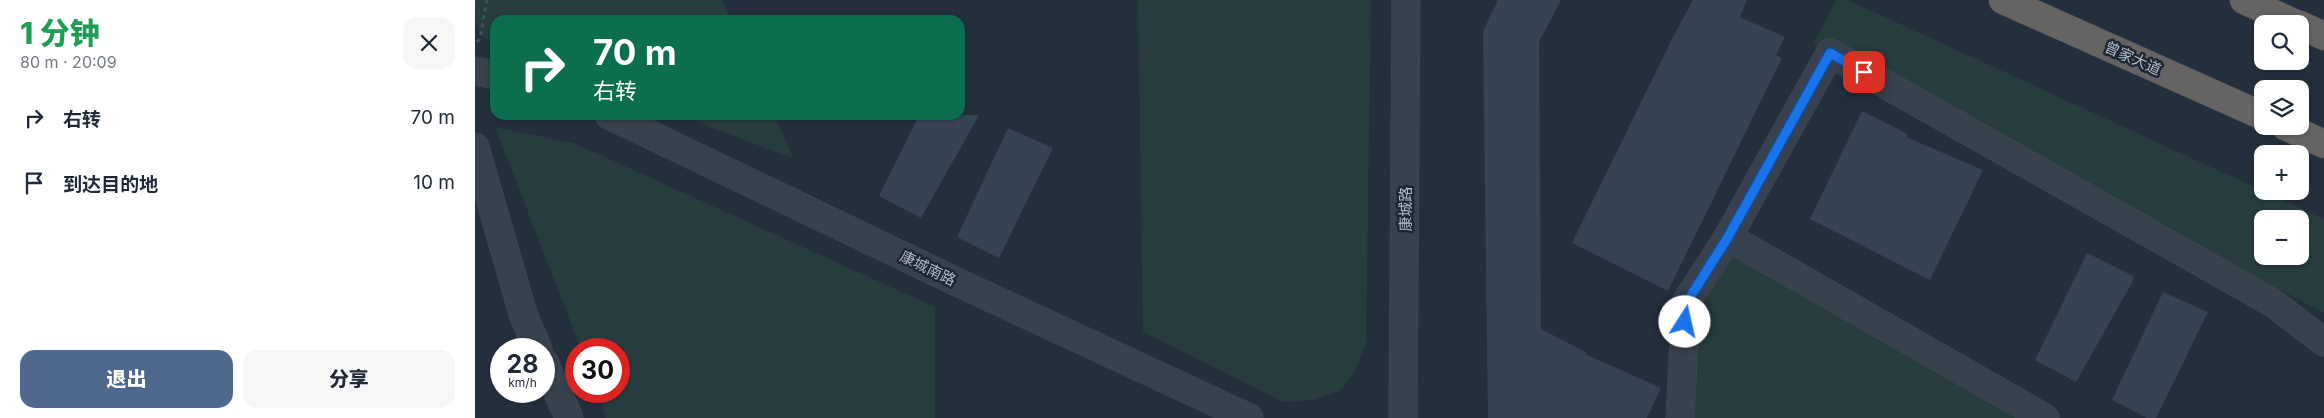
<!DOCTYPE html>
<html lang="zh">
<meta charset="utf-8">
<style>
:root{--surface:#fff;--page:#f6f6f7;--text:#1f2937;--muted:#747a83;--accent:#4f688e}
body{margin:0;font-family:Inter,"Noto Sans SC",sans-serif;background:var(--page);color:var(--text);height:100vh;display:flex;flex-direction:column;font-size:19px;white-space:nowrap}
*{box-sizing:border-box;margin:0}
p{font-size:16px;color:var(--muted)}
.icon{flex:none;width:28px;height:28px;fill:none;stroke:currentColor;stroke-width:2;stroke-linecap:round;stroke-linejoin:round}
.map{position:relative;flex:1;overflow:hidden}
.sheet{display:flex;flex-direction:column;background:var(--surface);width:475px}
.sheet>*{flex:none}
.guide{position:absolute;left:15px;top:15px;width:475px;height:105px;border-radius:15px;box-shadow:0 1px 4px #0004;background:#0b6e4f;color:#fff;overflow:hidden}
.controls{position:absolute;left:1779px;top:15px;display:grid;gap:10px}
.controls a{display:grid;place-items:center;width:55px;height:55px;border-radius:10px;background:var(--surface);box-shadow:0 1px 4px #0004;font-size:25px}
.speed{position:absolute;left:15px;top:338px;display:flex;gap:10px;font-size:25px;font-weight:700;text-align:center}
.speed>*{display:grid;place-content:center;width:65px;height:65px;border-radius:50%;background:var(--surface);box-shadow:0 1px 4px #0004;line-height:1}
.speed small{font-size:12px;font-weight:400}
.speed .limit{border:8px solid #d22;background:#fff;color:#111}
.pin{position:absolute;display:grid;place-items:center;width:42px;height:42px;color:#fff;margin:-21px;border-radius:10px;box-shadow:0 2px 8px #0006}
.me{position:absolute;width:55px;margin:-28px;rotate:10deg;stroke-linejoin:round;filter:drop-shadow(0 0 4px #0008)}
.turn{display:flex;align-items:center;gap:18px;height:105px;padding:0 20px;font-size:22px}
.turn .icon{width:65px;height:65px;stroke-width:2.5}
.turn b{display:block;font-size:35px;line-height:42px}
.round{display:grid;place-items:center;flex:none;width:52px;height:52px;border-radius:15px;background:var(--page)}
.head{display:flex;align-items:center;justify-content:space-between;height:85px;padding:0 20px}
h1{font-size:30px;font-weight:800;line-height:38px;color:#1e9e55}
.action{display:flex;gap:10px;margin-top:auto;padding:10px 20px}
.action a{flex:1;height:58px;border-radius:15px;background:var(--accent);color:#fff;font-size:20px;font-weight:800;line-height:58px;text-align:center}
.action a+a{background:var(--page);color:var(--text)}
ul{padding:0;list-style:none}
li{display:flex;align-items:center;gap:15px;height:65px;padding:0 20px}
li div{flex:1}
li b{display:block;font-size:19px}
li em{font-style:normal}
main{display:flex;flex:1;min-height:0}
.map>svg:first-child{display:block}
.green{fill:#263c3f;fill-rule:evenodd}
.building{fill:#364354}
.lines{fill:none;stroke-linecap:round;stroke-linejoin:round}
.minor-casing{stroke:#414a57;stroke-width:29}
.tertiary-casing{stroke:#414a57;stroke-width:29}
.trunk-casing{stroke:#434c59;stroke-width:29}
.path{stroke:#3f5557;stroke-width:3;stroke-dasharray:4 4;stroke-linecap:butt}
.minor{stroke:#38414e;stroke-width:28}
.tertiary{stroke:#38414e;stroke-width:28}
.trunk{stroke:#656462;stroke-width:28}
.route-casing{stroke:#114b97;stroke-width:12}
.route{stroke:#1a73e8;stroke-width:9}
.labels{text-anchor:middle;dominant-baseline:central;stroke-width:5;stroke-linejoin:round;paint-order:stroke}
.street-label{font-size:15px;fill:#b4bcc9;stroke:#1d2633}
</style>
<main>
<section class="sheet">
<div class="head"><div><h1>1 分钟</h1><p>80 m · 20:09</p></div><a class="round"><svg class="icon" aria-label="close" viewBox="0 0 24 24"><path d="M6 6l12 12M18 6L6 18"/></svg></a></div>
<ul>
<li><svg class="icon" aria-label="right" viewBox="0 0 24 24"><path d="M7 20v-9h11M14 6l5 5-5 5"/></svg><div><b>右转</b></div><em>70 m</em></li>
<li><svg class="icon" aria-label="arrive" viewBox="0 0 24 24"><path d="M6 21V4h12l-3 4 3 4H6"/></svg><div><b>到达目的地</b></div><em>10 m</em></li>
</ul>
<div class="action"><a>退出</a><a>分享</a></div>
</section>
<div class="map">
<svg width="1849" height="418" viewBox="0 0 1849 418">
<rect width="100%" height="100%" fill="#242f3e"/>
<path class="green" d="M0 0H247L256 20H20V44C0 34 0 25 0 0Z
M663 0H896L891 343 879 374 864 391 838 400 808 402 668 332Z
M1361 0H1373L1849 219V313L1338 44ZM1788 219H1825V256H1788Z
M204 115H299L319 159Z
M20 127 99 143 460 307V418H131L123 391H144V349H106Z
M1253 237 1570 418H1218L1223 290Z"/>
<path class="building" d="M1023 0H1086L1064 42 1066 329 1111 352 1110 354 1186 388 1172 418H1013L1008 31Z
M1218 0H1272L1265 17 1310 37 1301 55 1307 58 1193 291 1097 243 1198 37Z
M1387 111 1433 134 1431 137 1508 170 1455 280 1335 219Z
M444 115H504L446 218 404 196Z
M533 128 578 148 524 258 482 237Z
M1612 253 1658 276 1657 278 1659 279 1601 382 1560 360Z
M1688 292 1733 312 1681 418H1672L1637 400Z"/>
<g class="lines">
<defs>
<path id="minor" d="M0 71 20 75
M134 115 484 283 774 418
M0 147 49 317 63 349
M1253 237 1355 53 1798 303 1849 342
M69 362 94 418
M1205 418 1211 302 1253 237 1570 418"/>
<path id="tertiary" d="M928 418 931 0"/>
<path id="trunk" d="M1528 0 1788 116
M1769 0 1821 24
M1825 25 1849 36
M1810 126 1849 144"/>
</defs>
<use href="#minor" class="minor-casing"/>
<use href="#tertiary" class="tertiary-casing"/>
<use href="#trunk" class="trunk-casing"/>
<path class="path" d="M2 42 5 38 12 0"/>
<use href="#minor" class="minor"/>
<use href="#tertiary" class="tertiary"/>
<use href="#trunk" class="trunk"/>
</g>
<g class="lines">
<defs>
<path id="route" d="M1210 322 1212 302 1253 237 1355 53 1389 72"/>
</defs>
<use href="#route" class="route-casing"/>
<use href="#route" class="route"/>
</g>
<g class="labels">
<g class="street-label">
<text transform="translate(1658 58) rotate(24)">曾家大道</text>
<text transform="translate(930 209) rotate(-90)">康城路</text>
<text transform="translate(453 268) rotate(26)">康城南路</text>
</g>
</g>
</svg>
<div class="controls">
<a><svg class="icon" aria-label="search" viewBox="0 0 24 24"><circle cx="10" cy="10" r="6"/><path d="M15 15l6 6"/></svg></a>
<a><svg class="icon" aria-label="layers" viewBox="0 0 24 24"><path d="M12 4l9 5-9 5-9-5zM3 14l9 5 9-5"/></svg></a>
<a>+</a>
<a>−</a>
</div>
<div class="speed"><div>28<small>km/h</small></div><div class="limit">30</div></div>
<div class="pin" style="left:1389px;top:72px;background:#d93025"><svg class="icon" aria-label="arrive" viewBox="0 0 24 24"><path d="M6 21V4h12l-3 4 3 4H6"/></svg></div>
<svg class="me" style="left:1210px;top:322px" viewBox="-20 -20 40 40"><circle r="19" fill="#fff"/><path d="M0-13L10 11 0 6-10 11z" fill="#1a73e8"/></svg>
<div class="guide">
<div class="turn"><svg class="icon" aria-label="right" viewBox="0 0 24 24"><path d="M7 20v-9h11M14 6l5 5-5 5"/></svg><div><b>70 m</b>右转</div></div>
</div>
</div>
</main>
